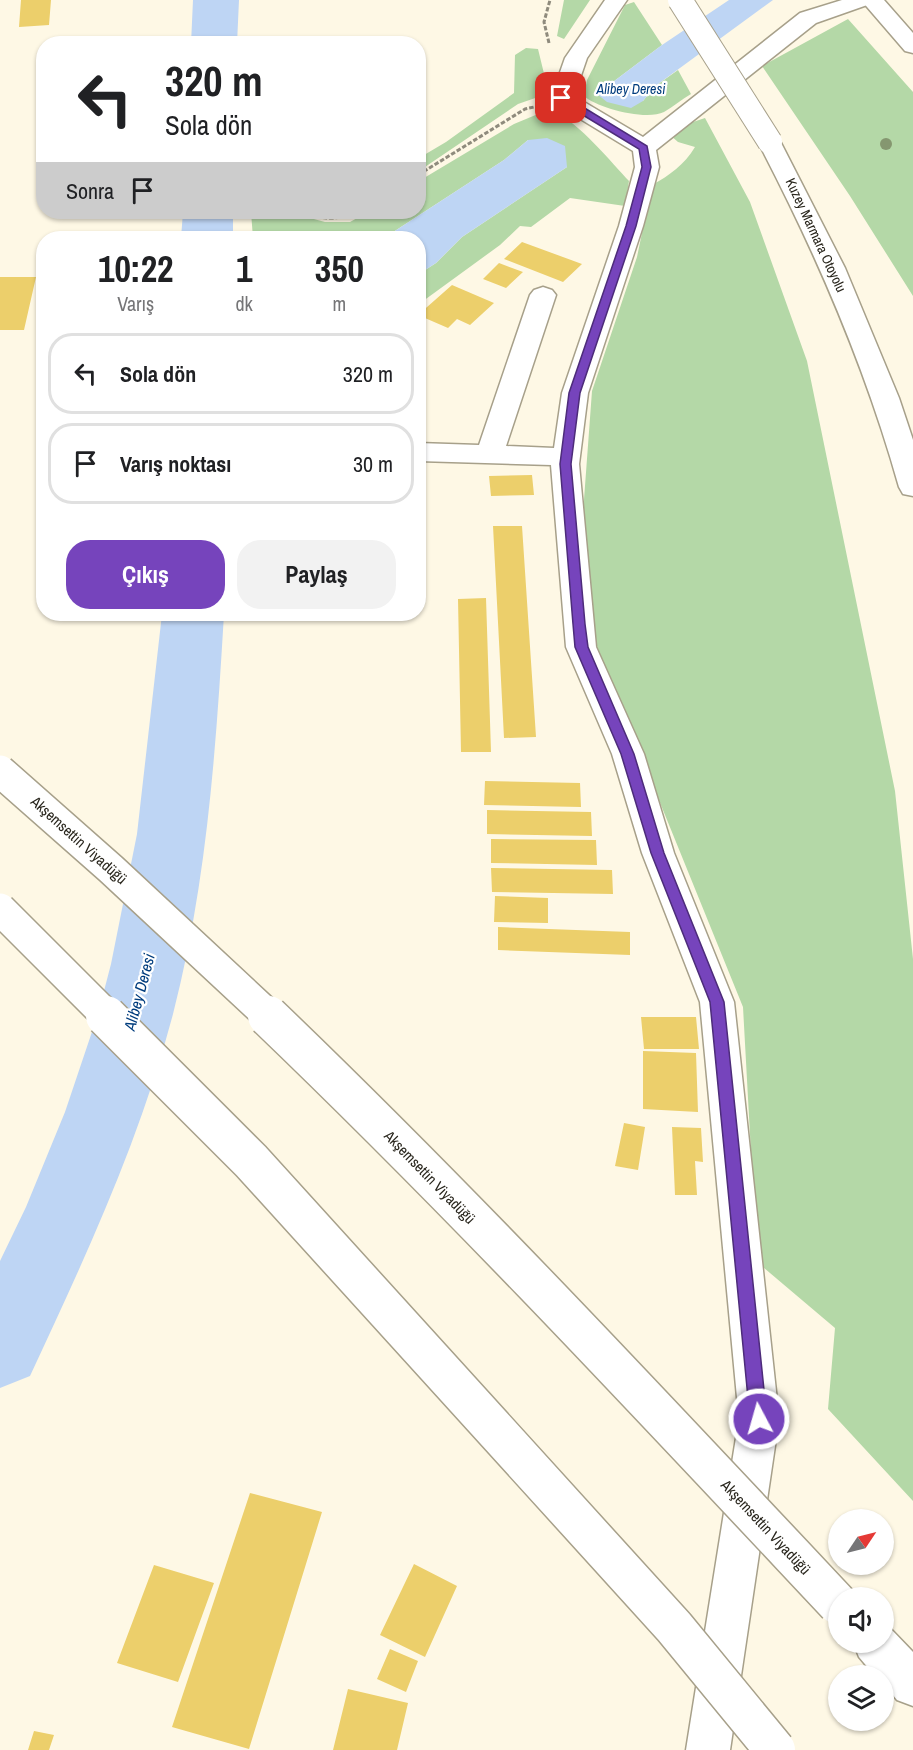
<!DOCTYPE html>
<html lang="tr">
<meta charset="utf-8">
<style>
:root{--surface:#fff;--page:#f2f2f2;--text:#202124;--muted:#757577;--line:#e0e0e0;--accent:#7644bc}
body{margin:0;font-family:"Archivo Narrow",sans-serif;background:var(--page);color:var(--text);height:100vh;display:flex;flex-direction:column;font-size:22px;white-space:nowrap}
*{box-sizing:border-box;margin:0}
p{font-size:20px;color:var(--muted)}
.icon{flex:none;width:33px;height:33px;fill:none;stroke:currentColor;stroke-width:2;stroke-linecap:round;stroke-linejoin:round}
.map{position:relative;flex:1;overflow:hidden}
.side{position:absolute;left:36px;top:231px;width:390px;height:390px;display:flex;flex-direction:column;background:var(--surface);border-radius:24px;box-shadow:0 2px 4px #0004}
.side>*{flex:none}
.banner{position:absolute;left:36px;top:36px;width:390px;height:183px;border-radius:24px;box-shadow:0 2px 4px #0004;background:#fff;color:var(--text);overflow:hidden}
.needle{width:39px;rotate:55deg}
.fabs{position:absolute;left:828px;top:1509px;display:grid;gap:12px}
.fabs a{display:grid;place-items:center;width:66px;height:66px;border-radius:50%;background:var(--surface);box-shadow:0 2px 4px #0004;font-size:30px}
.pin{position:absolute;display:grid;place-items:center;width:51px;height:51px;color:#fff;margin:-26px;border-radius:12px;box-shadow:0 3px 9px #0006}
.me{position:absolute;width:66px;margin:-33px;rotate:354deg;stroke-linejoin:round;filter:drop-shadow(0 0 4px #0008)}
.turn{display:flex;align-items:center;gap:21px;height:126px;padding:0 30px;font-size:27px}
.turn .icon{width:78px;height:78px;stroke-width:2.5}
.turn b{display:block;font-size:42px;line-height:51px}
.then{display:flex;align-items:center;height:57px;padding:0 30px;background:#0003;gap:12px;font-size:22px}
.eta{display:flex;justify-content:space-evenly;align-items:center;height:102px;text-align:center}
.eta b{font-size:36px;font-weight:800;line-height:42px}
.action{display:flex;gap:12px;margin-top:auto;padding:12px 30px}
.action a{flex:1;height:69px;border-radius:24px;background:var(--accent);color:#fff;font-size:24px;font-weight:800;line-height:69px;text-align:center}
.action a+a{background:var(--page);color:var(--text)}
ul{padding:0;list-style:none}
li{display:flex;align-items:center;gap:18px;height:81px;margin:0 12px 9px;padding:0 18px;border:3px solid var(--line);border-radius:24px}
li div{flex:1}
li b{display:block;font-size:22px}
li em{font-style:normal}
.map>svg:first-child{display:block}
.green{fill:#b4d8a7}
.water{fill:#bed5f4}
.lines{fill:none;stroke-linecap:round;stroke-linejoin:round}
.river{fill:#bed5f4;fill-rule:evenodd}
.building{fill:#eccf6b}
.minor-casing{stroke:#a7a08a;stroke-width:3}
.highway-casing{stroke:#a7a08a;stroke-width:3}
.path{stroke:#8f8b7d;stroke-width:3;stroke-dasharray:4.5 2;stroke-linecap:butt}
.minor{fill:#fff;fill-rule:evenodd}
.highway{fill:#fff;fill-rule:evenodd}
.highway-bridge-far2-casing{stroke:#a7a08a;stroke-width:26;stroke-linecap:butt}
.highway-bridge-far1-casing{stroke:#a7a08a;stroke-width:34;stroke-linecap:butt}
.highway-bridge-casing{stroke:#a7a08a;stroke-width:43;stroke-linecap:butt}
.highway-bridge-far2{stroke:#fff;stroke-width:24}
.highway-bridge-far1{stroke:#fff;stroke-width:31}
.highway-bridge{stroke:#fff;stroke-width:40}
.tree{fill:#859770}
.route{fill:#7644bc;stroke:#4d2c7a;stroke-width:1.5}
.labels{text-anchor:middle;dominant-baseline:central;stroke-width:4.5;stroke-linejoin:round;paint-order:stroke}
.far-water-label{font-size:14px;font-style:italic;fill:#003c7d;stroke:#fff}
.far-street-label{font-size:14px;fill:#29261d;stroke:#fff}
.street-label{font-size:15px;fill:#29261d;stroke:#fff}
.water-label{font-size:16px;font-style:italic;fill:#003c7d;stroke:#fff}
</style>
<div class="map">
<svg width="913" height="1750" viewBox="0 0 913 1750">
<rect width="100%" height="100%" fill="#fef8e5"/>
<path class="green" d="M564 0H590L564 39 557 36Z
M634 2 662 45 597 94 643 101 654 87 678 70 691 94C682 99 673 107 664 112 646 121 597 108 584 96L587 80 625 5Z
M848 19 913 92V296L850 196 762 66Z
M526 48 538 49 548 90 541 96 518 104 419 171V158L446 142 514 93 515 55Z
M538 114C544 114 551 113 557 114 576 120 614 165 629 181L625 206 570 198 531 227 520 226 500 245 419 304V274L436 263 462 237 567 167 528 140 504 160 384 238H253L251 212H296L299 215 325 222H350L368 212H418L419 181 514 124Z
M705 118 750 202 807 361 895 791 913 959V1501L828 1409 835 1328 757 1262 743 1007 596 645 583 513 592 391 637 257 652 185C670 175 684 165 695 147L678 142 670 135 678 127Z"/>
<path class="water" d="M729 0H773L654 87 643 101 631 108 607 102 597 94 662 45Z
M547 138 565 146 567 167 462 237 436 263 419 274 418 238H384L504 160 528 140Z"/>
<g class="lines">
<path class="river" d="M193 0H239L237 44H191Z
M183 212H233V238H181Z
M162 614H224C216 748 207 883 173 1014 140 1140 85 1258 30 1376L0 1388V1261L26 1207 65 1112 98 1014 111 964 137 834Z"/>
</g>
<path class="building" d="M21 0H51L49 25 19 27Z
M522 242 582 264 563 282 504 259Z
M499 263 523 272 506 288 483 279Z
M0 277H36L24 330H0Z
M452 285 494 303 470 325 457 319 448 328 418 315Z
M532 475 534 495 491 496 489 476Z
M493 526H522L536 737 504 738Z
M486 598 491 752H461L458 599Z
M485 781 580 783 581 807 484 805Z
M487 810 591 812 592 836 487 834Z
M491 839 596 840 597 865 491 863Z
M491 868 612 870 613 894 492 892Z
M495 896 548 898V923L494 922Z
M498 927 630 932V955L498 950Z
M641 1017H696L699 1049H644Z
M643 1051 696 1053 698 1112 643 1109Z
M624 1123 645 1127 638 1170 615 1166Z
M672 1127 701 1128 703 1162 695 1161 697 1195H675Z
M250 1493 322 1512 249 1749 172 1727Z
M414 1564 457 1586 425 1657 380 1635Z
M154 1565 214 1583 178 1682 117 1663Z
M390 1649 418 1661 406 1692 377 1679Z
M348 1689 408 1703 397 1750H333Z
M34 1731 54 1735 49 1750H28Z"/>
<g class="lines">
<defs>
<path id="minor" d="M605 0H627L587 58 574 96 643 137 800 13 842 0H874L870 4 816 23 656 150 659 167 643 226 588 393 579 464 596 647 644 754 674 853 734 1002 779 1419 730 1750H686L739 1419 700 1002 642 853 612 754 566 647 551 465 418 461V443L479 445 530 295 534 290 543 287 552 290 556 295 506 446 554 448 562 393 619 226 635 167 633 151 554 103 551 98 565 58Z"/>
<path id="highway" d="M861 0H884L913 33V53L905 51Z
M770 135 778 137 845 268 899 398 913 440V496L903 494 899 487C865 366 816 253 758 142L762 137Z
M884 1624 889 1627 913 1652V1706L897 1700 884 1684V1676H875L859 1657 853 1642H884Z"/>
</defs>
<use href="#minor" class="minor-casing"/>
<use href="#highway" class="highway-casing"/>
<path class="path" d="M549 43 544 22 550 0
M418 175 525 109 534 107
M304 212C322 221 341 219 359 212"/>
<use href="#minor" class="minor"/>
<use href="#highway" class="highway"/>
<defs>
<path id="highway-bridge-far2" d="M680 0 770 142"/>
<path id="highway-bridge-far1" d="M0 771 111 869 270 1017
M0 909 108 1017"/>
<path id="highway-bridge" d="M106 1016 251 1161 674 1627 775 1750
M268 1016C465 1205 651 1405 838 1604"/>
</defs>
<use href="#highway-bridge-far2" class="highway-bridge-far2-casing"/>
<use href="#highway-bridge-far1" class="highway-bridge-far1-casing"/>
<use href="#highway-bridge" class="highway-bridge-casing"/>
<use href="#highway-bridge-far2" class="highway-bridge-far2"/>
<use href="#highway-bridge-far1" class="highway-bridge-far1"/>
<use href="#highway-bridge" class="highway-bridge"/>
</g>
<circle class="tree" cx="886" cy="144" r="6"/>
<path class="route" d="M558 96H565L647 146 651 167 636 226 580 393 571 464 585 624 588 647 634 754 664 853 724 1002 767 1419 765 1425 759 1427 753 1425 750 1419 710 1002 651 853 621 754 575 647 573 624 560 464 569 393 626 226 642 167 639 149 558 100Z"/>
<g class="labels">
<g class="far-water-label">
<text x="631" y="89">Alibey Deresi</text>
</g>
<g class="far-street-label">
<text transform="translate(816 235) rotate(65)">Kuzey Marmara Otoyolu</text>
</g>
<g class="street-label">
<text transform="translate(79 840) rotate(42)">Akşemsettin Viyadüğü</text>
<text transform="translate(430 1177) rotate(46)">Akşemsettin Viyadüğü</text>
<text transform="translate(766 1527) rotate(47)">Akşemsettin Viyadüğü</text>
</g>
<g class="water-label">
<text transform="translate(139 992) rotate(-75)">Alibey Deresi</text>
</g>
</g>
</svg>
<div class="fabs">
<a><svg class="needle" viewBox="-14 -14 28 28"><path d="M0-13l5 13h-10z" fill="#e53935"/><path d="M0 13l5-13h-10z" fill="#757577"/></svg></a>
<a><svg class="icon" aria-label="sound" viewBox="0 0 24 24"><path d="M4 9h4l5-4v14l-5-4H4zM17 9q2 3 0 6"/></svg></a>
<a><svg class="icon" aria-label="layers" viewBox="0 0 24 24"><path d="M12 4l9 5-9 5-9-5zM3 14l9 5 9-5"/></svg></a>
</div>
<div class="pin" style="left:561px;top:98px;background:#d93025"><svg class="icon" aria-label="arrive" viewBox="0 0 24 24"><path d="M6 21V4h12l-3 4 3 4H6"/></svg></div>
<svg class="me" style="left:759px;top:1419px" viewBox="-20 -20 40 40"><circle r="17" fill="#7644bc" stroke="#fff" stroke-width="3"/><path d="M0-11L8 9 0 5-8 9z" fill="#fff"/></svg>
<div class="banner">
<div class="turn"><svg class="icon" aria-label="left" viewBox="0 0 24 24"><path d="M17 20v-9H6M10 6l-5 5 5 5"/></svg><div><b>320 m</b>Sola dön</div></div>
<div class="then">Sonra<svg class="icon" aria-label="arrive" viewBox="0 0 24 24"><path d="M6 21V4h12l-3 4 3 4H6"/></svg></div>
</div>
<section class="side">
<div class="eta">
<div><b>10:22</b><p>Varış</p></div>
<div><b>1</b><p>dk</p></div>
<div><b>350</b><p>m</p></div>
</div>
<ul>
<li><svg class="icon" aria-label="left" viewBox="0 0 24 24"><path d="M17 20v-9H6M10 6l-5 5 5 5"/></svg><div><b>Sola dön</b></div><em>320 m</em></li>
<li><svg class="icon" aria-label="arrive" viewBox="0 0 24 24"><path d="M6 21V4h12l-3 4 3 4H6"/></svg><div><b>Varış noktası</b></div><em>30 m</em></li>
</ul>
<div class="action"><a>Çıkış</a><a>Paylaş</a></div>
</section>
</div>
